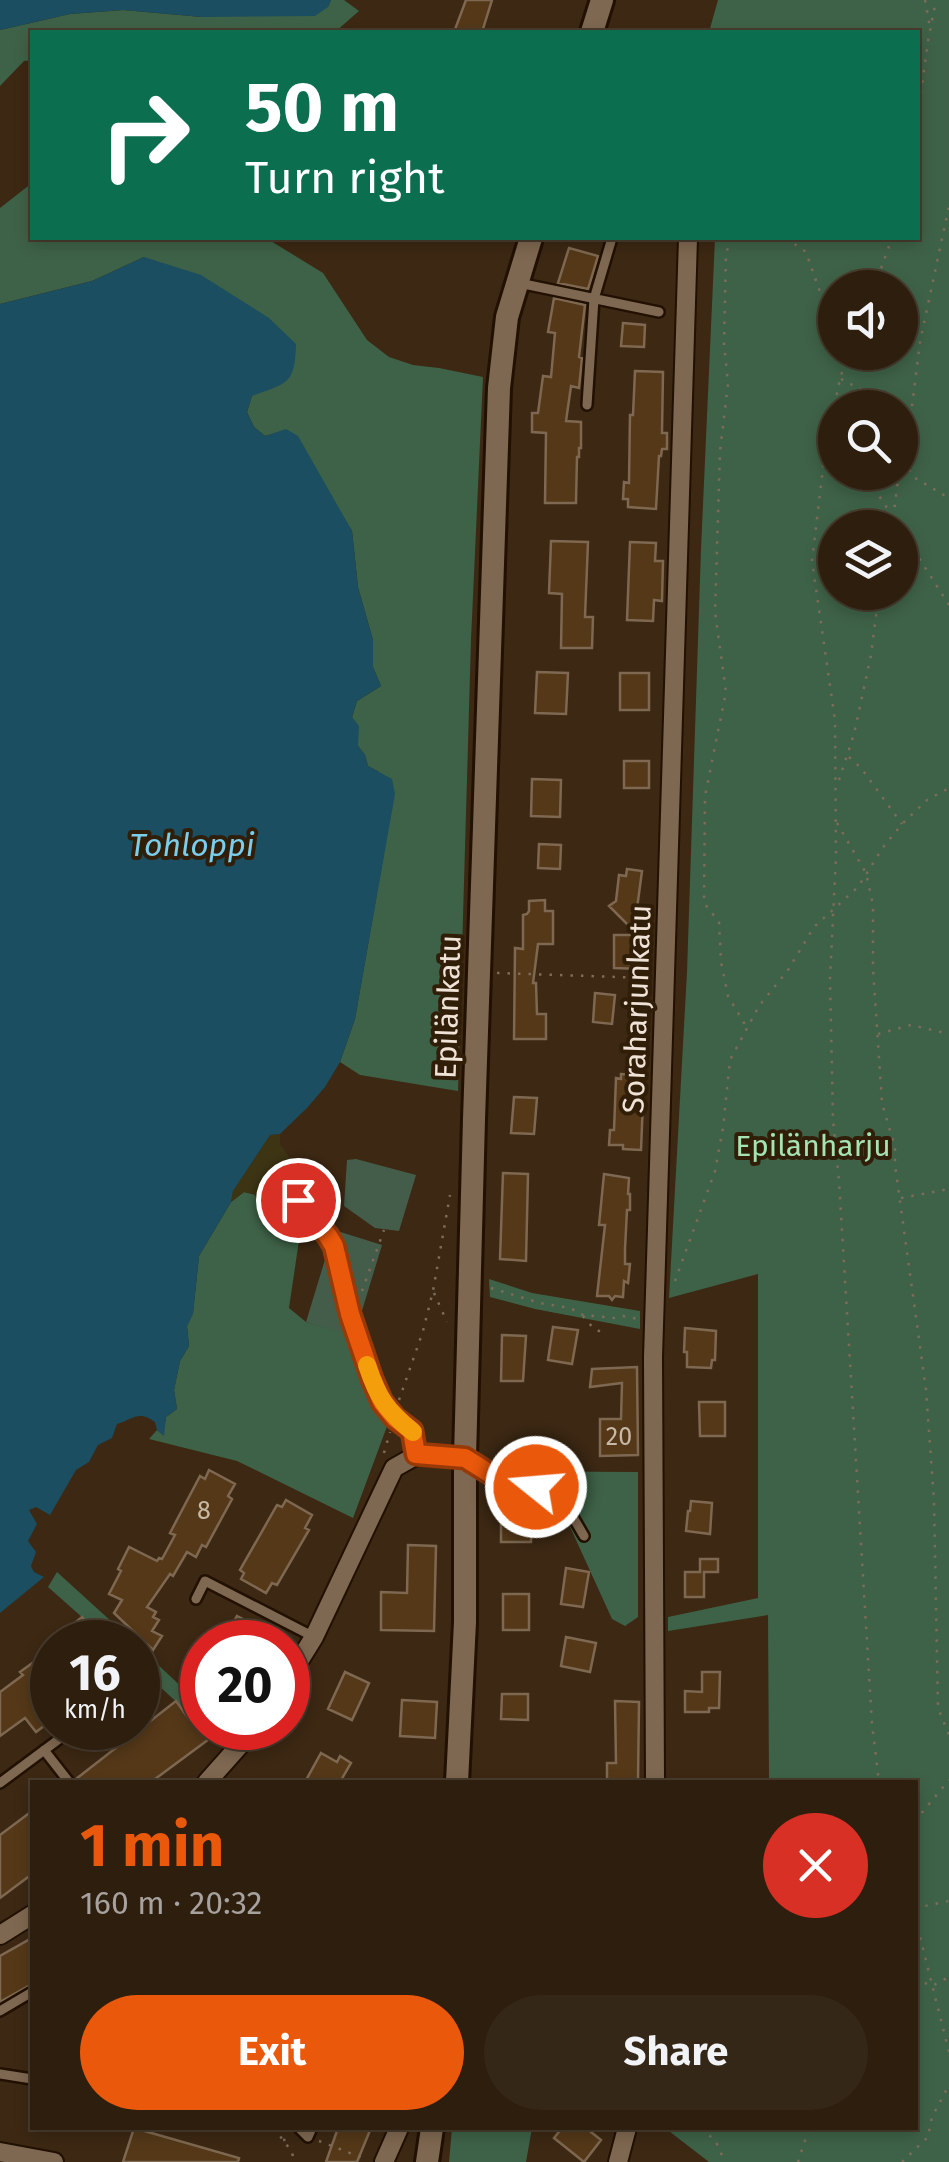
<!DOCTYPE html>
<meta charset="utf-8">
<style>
:root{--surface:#2d1e0e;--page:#352717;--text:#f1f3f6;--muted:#a7a29e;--line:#483c2e;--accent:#ea580c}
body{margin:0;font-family:"Fira Sans",sans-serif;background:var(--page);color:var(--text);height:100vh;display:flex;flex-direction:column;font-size:38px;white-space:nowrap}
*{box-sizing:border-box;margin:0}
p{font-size:32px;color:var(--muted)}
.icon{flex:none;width:55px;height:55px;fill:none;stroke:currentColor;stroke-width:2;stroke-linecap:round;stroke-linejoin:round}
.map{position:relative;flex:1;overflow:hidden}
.side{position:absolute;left:30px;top:1780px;width:888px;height:350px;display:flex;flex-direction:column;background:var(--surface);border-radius:0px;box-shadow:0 5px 15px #0003,0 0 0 2px var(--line)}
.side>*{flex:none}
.top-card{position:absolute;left:30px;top:30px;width:890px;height:210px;border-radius:0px;box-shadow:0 5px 15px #0003,0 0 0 2px var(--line);background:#0b6e4f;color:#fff;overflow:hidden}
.fabs{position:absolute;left:818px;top:270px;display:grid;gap:20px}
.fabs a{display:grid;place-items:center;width:100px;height:100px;border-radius:50%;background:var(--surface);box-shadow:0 5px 15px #0003,0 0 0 2px var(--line);font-size:50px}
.speed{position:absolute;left:30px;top:1620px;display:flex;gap:20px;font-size:50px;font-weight:700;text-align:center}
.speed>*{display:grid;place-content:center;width:130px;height:130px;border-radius:50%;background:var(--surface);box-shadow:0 5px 15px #0003,0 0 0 2px var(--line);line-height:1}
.speed small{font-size:25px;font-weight:400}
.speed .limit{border:15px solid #d22;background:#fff;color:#111}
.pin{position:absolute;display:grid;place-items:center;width:85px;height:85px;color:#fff;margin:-42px;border:5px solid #fff;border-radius:50%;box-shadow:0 2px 10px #0007}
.me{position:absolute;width:110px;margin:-55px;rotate:287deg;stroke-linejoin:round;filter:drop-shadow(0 0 8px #0008)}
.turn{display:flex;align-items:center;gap:35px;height:210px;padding:0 50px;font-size:45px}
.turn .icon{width:130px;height:130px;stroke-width:2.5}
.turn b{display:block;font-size:70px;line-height:85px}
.round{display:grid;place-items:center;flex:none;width:105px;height:105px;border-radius:52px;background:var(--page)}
.overview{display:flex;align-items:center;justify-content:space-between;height:170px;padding:0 50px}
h1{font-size:60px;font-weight:700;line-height:75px;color:var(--accent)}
.primary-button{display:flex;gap:20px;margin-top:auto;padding:20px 50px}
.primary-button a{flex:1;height:115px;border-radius:60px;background:var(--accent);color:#fff;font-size:40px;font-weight:700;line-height:115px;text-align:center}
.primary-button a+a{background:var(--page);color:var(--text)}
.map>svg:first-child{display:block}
.green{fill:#445d4a}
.forest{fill:#3e6247;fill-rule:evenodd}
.sand{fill:#3c3413}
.water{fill:#1b4e60}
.building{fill:#543818;stroke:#7e6851;stroke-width:2.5}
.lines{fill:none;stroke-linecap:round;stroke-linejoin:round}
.service-casing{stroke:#221000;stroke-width:14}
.minor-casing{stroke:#221000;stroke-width:22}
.tertiary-casing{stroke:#221000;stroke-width:28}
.path{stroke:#7d6c5a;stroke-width:2.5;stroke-dasharray:2.5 8;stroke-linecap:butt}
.service{stroke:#7f6851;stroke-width:9}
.minor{stroke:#7f6851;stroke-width:18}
.tertiary{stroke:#7f6851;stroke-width:22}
.route-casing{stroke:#983908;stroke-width:25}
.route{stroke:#ea580c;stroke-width:18}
.slow{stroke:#f59e0b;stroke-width:18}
.labels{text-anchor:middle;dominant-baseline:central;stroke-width:8;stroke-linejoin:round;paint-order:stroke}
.number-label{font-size:25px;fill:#c8b8a6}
.street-label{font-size:30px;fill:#efe2d6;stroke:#311e09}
.park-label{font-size:30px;fill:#a5e3b3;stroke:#311e09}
.water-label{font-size:32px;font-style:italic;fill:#7bcdec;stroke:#311e09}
</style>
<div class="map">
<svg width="949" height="2162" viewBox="0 0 949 2162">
<rect width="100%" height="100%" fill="#3c2813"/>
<path class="green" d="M356 1159 416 1175 399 1231 375 1228 344 1206 347 1160Z
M334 1230 382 1245 354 1337 306 1322Z"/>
<path class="forest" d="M331 0H344L359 11 335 32H32V60L24 61 0 86V30L70 14 123 10 202 17 328 7Z
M718 0H949V2162H709L665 2128H915V1782H769L768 1615 668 1631V1617L758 1598V1274L669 1298 687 972 701 549 715 238H918V32H709ZM835 288H900V352H835ZM835 408H900V472H835ZM835 528H900V592H835Z
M32 183V238H266L323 273 367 340 389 357 413 365 439 368 483 377 471 640 458 1091 360 1075 340 1062 355 1019 384 853 379 772 368 766 365 755 358 746 352 717 357 701 381 686 373 667V640L358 587 352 531 325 486 286 430 265 436 254 427 247 412 252 396 144 257 92 281 0 304V208Z
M244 1192 283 1202 302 1220 289 1308 306 1322 354 1336 370 1386 389 1421 353 1518 237 1461 149 1439 157 1430 163 1435 166 1417 177 1409 174 1390 180 1361 189 1346 187 1326 193 1313 199 1256 231 1202Z
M489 1279 532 1293 640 1311V1329L535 1309 490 1297Z
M489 1471 638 1472V1617L625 1626 612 1619 556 1496Z
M57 1572 134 1642H110L48 1587Z
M138 1646 202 1706V1725L138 1667Z
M452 2128H532L526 2162H449Z"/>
<path class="sand" d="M280 1134V1144L308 1183 298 1200 283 1202 265 1211 254 1194 244 1192 231 1202 233 1191 270 1135Z"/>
<path class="water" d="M0 0H331L328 7 315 16 202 17 123 10 70 14 0 30Z
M144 257 201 275 269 318 296 344C295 385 287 383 252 396L247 412 254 427 265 436 286 429 298 436 352 531 358 587 373 640V667L381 686 357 701 352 717 359 726 358 746 365 755 368 766 392 779 395 794 355 1019 340 1062 325 1087 307 1108 280 1134 270 1135 233 1191 231 1202 199 1256 193 1314 187 1326 189 1346 180 1361 174 1390 177 1409 166 1417 164 1436 157 1430 155 1422C138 1410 134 1419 117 1424L112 1438 98 1445 89 1462 76 1470 50 1515 36 1507 29 1510 37 1524 28 1541 36 1552 31 1566 34 1572 44 1577 0 1613V304L92 281Z"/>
<path class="building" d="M466 0H492L482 32H454Z
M569 248 598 256 588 289 558 283Z
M554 298 585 305 579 357 582 358 579 388 571 386 566 421 581 422V448H579V457H577L576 503H545L546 433 532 432V413H538L543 376 551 377 555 333 548 332Z
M623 323 645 325 644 347 621 346Z
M635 371 663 372 662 433H667V449H662L661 456H659L656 509 628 507V499H623L624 482 629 483 630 415H633Z
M551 541 588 542 585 617H593L592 648H561L562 594 549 593Z
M630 542 656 543 655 561H663L662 601 654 600 653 621 627 620Z
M537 672 568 673 566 714 535 713Z
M620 673H649V710H620Z
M624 761H649V788H624Z
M532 779 561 780 560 817 531 816Z
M539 844 561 845 560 869 538 868Z
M627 869 642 871 634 931 609 906 616 901 619 875 626 876Z
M545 900V911H553V944H538L533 983H536L537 1014H546V1039H514L515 948 523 949V915L527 914 529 911V901Z
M614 935H643L642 969 614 968Z
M595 993 615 995 612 1024 593 1022Z
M621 1074 644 1076 641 1150 623 1149V1145H609L610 1130H614L616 1078 621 1079Z
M514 1097 537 1098 534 1134 511 1133Z
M503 1173 528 1174 526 1261 500 1259Z
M604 1174 629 1178 628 1194H630V1210H627L625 1249V1264H630L628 1283 624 1281 623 1297 615 1296 612 1300 609 1296H597L605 1225H599Z
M553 1327 578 1330 572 1364 548 1360Z
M685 1328 716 1331 715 1360H712L711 1368 687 1367V1352H684Z
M502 1335 526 1336 523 1381H501Z
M637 1367 638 1455 600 1456V1419H621L622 1383 590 1387 592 1369Z
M699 1402H725V1436H700Z
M209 1470 235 1484 228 1496 232 1499 206 1547 202 1545 196 1557 187 1552 173 1576 170 1574 147 1607 156 1612 153 1617 159 1620 152 1631 162 1636 153 1650 114 1613 122 1600 109 1594 121 1571 118 1569 129 1547 157 1561 159 1558 162 1559 175 1535 170 1533 200 1476 205 1479Z
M286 1500 312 1515 305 1528 309 1530 277 1585 272 1583 266 1593 241 1579 244 1573 240 1570 277 1505 282 1507Z
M691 1501 712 1503 710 1534 686 1531 688 1511H690Z
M501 1506H532L531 1542H501Z
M408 1545 436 1546 434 1631 381 1630V1592L407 1593Z
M700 1559H718V1572H704V1597H685V1572H700Z
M566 1568 589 1572 583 1607 561 1604Z
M503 1594H529V1630H503Z
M237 1616 261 1628 254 1642H223Z
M82 1617 100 1642H48L71 1626Z
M566 1637 596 1643 590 1672 561 1666Z
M52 1649V1720L36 1732 25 1718 0 1736V1692L23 1675 20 1672Z
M345 1672 369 1683 352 1720 328 1709Z
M702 1672H720L719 1708H709V1712H685V1691L702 1692Z
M202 1694V1728H224L151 1782H77L76 1779 176 1701 189 1719Z
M502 1694H528V1720L501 1719Z
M402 1700 437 1702 435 1738 400 1736Z
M615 1701 639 1702 638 1782H607V1763H616Z
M321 1753 337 1762 340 1756 351 1763 340 1782H305Z
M32 1811V1874L0 1898V1835Z
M32 1938V1984L0 2002V1956Z
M134 2128 239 2158 238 2162H123Z
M338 2128H371L357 2162H326Z
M562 2128H586L601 2140 584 2162 554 2138Z"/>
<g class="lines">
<defs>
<path id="service" d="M519 283 659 312
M587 405 594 299 612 238
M298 1200C309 1213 325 1227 332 1243 353 1290 356 1380 394 1417 399 1422 407 1426 412 1431L417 1455
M467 1459 492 1475 556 1493 563 1500 584 1536
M196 1599 205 1581 314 1637
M44 1750 69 1782
M0 1783 74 1728
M0 2011 32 1992
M0 2074 32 2079
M299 2128 308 2137 312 2128"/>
<path id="minor" d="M288 1679 314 1637 394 1468 417 1455 465 1457
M207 1782 255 1728
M655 1782 653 1357 688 238
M0 1935 32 1915
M0 2152 54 2162
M384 2162 399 2128
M618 2162 627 2128"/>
<path id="tertiary" d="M592 32 602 0
M457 1782 465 1622V1457L474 1119 499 388 507 317 531 238
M427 2162 432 2128"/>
</defs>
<use href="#service" class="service-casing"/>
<use href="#minor" class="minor-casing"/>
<use href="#tertiary" class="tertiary-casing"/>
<path class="path" d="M925 0 930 28
M918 114 928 41 936 0
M730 238 726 255 724 343 728 384 720 451 715 612 726 692 705 796 704 903 719 922 721 962 728 996 747 1028
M786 238 806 252 835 335
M874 288 892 238
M848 352 840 379 825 451 812 561 835 720 836 857 830 978 833 1120 839 1181 872 1724 879 1782
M841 379 897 408
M827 455 835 465
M903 461 915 478 949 498
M900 468 911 414 920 342 949 206
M846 472 878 494 949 605
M892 528 899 472
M849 757 861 768 902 824
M839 780 854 734 871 655 879 592
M837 823 866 873 873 905V968L882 1103 895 1148V1165L926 1390 934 1500 938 1708 949 1735
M497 973 649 978
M878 1034 911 1025 949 1034
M901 1198 949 1189
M675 1281 715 1171 723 1128 730 1060 759 1006 788 970 814 927 858 887 884 846 902 824 927 800 949 788
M491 1288 540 1303 570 1308 583 1315 614 1318 623 1316 638 1319
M362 1291 384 1230
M434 1293 447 1322
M583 1316 594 1329 604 1333
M399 1400 423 1331 433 1291 450 1195
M384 1453 390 1432
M915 1821 949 1780
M915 1908 949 1901
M915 1917 949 2052
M915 1979 932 1986 949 1977
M274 2128 292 2152 294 2162
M702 2128 716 2142 725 2162
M283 2140 292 2139
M319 2141 368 2160
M798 2162 809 2128
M902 2162 928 2137 932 2117 949 2085"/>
<use href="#service" class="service"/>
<use href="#minor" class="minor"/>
<use href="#tertiary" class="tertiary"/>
</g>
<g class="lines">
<defs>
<path id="route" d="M298 1200 328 1236 334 1246 350 1314 372 1379 382 1402 395 1418 412 1431 416 1454 465 1458 492 1475 536 1487"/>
</defs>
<use href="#route" class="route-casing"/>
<use href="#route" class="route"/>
<path class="slow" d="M367 1365C378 1398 386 1410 413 1432"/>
</g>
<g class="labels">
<g class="number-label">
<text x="619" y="1437">20</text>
<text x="204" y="1511">8</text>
</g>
<g class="street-label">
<text transform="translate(448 1007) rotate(-88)">Epilänkatu</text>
<text transform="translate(637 1009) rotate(-88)">Soraharjunkatu</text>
</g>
<g class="park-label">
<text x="813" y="1146">Epilänharju</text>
</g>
<g class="water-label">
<text x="192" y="845">Tohloppi</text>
</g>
</g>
</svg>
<div class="fabs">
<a><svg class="icon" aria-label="sound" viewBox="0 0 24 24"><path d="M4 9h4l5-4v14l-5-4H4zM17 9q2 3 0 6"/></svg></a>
<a><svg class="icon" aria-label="search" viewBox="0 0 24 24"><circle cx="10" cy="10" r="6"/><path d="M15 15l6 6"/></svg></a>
<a><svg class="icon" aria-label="layers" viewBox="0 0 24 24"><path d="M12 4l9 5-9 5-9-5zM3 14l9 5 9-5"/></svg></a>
</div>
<div class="speed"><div>16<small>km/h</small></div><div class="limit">20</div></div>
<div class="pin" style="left:298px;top:1200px;background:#d93025"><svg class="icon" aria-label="arrive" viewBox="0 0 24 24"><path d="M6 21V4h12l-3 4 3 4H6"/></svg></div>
<svg class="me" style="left:536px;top:1487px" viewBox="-20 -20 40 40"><circle r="17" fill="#ea580c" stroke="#fff" stroke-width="3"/><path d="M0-11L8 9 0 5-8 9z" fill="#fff"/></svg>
<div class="top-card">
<div class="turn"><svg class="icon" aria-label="right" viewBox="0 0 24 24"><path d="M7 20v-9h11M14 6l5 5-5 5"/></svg><div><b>50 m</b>Turn right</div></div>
</div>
<section class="side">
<div class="overview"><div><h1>1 min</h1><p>160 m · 20:32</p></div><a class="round" style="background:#d93025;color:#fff"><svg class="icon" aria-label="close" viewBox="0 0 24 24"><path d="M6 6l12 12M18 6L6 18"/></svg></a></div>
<div class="primary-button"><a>Exit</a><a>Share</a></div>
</section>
</div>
